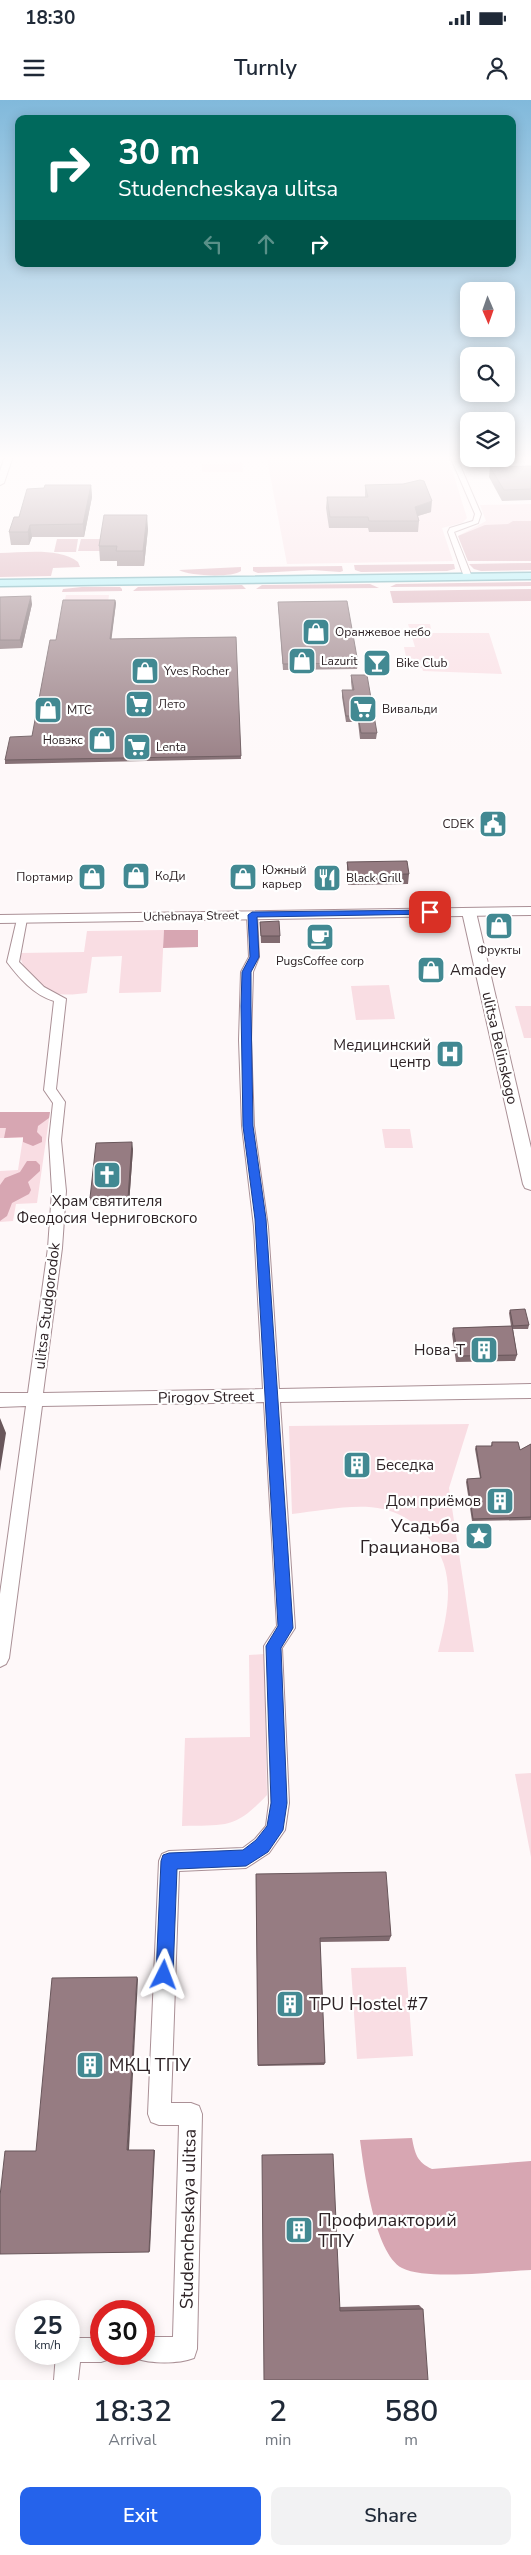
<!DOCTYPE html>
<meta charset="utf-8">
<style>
:root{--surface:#fff;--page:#f2f2f3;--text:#1f2937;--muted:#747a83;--accent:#2563eb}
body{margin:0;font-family:"Nunito Sans",sans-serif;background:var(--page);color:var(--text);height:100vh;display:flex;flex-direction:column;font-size:19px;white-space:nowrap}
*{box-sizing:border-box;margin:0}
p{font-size:16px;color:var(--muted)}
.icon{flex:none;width:28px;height:28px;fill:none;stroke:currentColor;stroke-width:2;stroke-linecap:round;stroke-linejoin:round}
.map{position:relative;height:2280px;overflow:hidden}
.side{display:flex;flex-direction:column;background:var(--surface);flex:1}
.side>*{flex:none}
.guide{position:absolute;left:15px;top:15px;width:501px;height:152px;border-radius:10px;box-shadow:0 2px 12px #0003;background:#00695c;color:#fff;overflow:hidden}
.needle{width:32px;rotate:178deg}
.tools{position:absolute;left:460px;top:182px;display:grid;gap:10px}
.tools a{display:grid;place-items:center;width:55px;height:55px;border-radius:10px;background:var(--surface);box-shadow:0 2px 12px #0003;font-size:25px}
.speed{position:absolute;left:15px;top:2200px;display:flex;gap:10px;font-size:25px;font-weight:700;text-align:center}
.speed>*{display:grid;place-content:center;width:65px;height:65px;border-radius:50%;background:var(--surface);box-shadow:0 2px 12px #0003;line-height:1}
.speed small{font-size:12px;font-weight:400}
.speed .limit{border:8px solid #d22;background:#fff;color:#111}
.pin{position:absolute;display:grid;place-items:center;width:42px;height:42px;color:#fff;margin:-21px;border-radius:10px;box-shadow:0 2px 8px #0006}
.me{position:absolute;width:55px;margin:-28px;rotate:3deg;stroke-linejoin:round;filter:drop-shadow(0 0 4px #0008)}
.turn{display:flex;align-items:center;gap:18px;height:105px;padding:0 20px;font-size:22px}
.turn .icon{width:65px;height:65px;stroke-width:2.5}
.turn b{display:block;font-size:35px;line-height:42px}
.lanes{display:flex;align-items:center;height:48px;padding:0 20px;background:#0003;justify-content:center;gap:25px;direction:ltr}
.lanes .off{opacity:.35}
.eta{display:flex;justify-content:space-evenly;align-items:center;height:85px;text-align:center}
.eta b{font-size:30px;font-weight:600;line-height:35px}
.primary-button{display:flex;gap:10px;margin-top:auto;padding:10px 20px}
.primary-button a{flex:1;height:58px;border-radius:10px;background:var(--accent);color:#fff;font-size:20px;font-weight:600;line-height:58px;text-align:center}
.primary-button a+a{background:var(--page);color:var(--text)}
.status{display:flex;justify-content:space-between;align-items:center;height:35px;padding:0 25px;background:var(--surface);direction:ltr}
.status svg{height:14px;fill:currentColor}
header{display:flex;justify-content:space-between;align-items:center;height:65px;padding:0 20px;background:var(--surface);font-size:22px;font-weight:600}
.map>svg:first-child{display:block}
.green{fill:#f9dde3}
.forest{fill:#d7a6b2}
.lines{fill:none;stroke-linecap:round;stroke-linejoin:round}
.minor-casing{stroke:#aa9096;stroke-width:2}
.tertiary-casing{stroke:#aa9096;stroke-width:2}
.secondary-casing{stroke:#aa9096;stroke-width:2}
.primary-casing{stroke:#4f9da8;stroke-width:3}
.minor{fill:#fff;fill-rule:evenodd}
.tertiary{fill:#fff;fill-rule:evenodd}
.secondary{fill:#fff;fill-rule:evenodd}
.primary{fill:#a0ecf5;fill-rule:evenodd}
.wall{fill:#816b70}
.shaded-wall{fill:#69575b}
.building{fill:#967c82;stroke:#69575b}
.route{fill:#2563eb;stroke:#184099}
.labels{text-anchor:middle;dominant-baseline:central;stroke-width:4.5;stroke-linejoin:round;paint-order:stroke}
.far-poi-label{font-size:12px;fill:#2d2225;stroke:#fff;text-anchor:start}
.far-street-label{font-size:12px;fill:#2d2225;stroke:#fff}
.poi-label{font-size:15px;fill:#2d2225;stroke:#fff;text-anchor:end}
.street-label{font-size:15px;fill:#2d2225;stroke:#fff}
.near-poi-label{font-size:18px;fill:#2d2225;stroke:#fff;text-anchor:start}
.near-street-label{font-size:18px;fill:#2d2225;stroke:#fff}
</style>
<div class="status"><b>18:30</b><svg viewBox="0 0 49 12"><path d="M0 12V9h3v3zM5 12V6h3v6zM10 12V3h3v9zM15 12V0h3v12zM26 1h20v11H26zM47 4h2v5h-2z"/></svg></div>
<header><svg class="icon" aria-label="menu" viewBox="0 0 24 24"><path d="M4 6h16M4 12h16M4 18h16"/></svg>Turnly<svg class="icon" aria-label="person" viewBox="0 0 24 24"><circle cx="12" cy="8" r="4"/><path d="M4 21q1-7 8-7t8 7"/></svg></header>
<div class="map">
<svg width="531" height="2280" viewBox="0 0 531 2280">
<rect width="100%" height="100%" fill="#fef8f9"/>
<path class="green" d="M256 356H446L450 363 467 418 462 423 442 428 453 461 287 464 267 359Z
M242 363 243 372H202V364Z
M531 404V461H468L458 436 486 421 480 405Z
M66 495H109L108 503 64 504Z
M408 524H430L432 533H489L502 574 423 571 422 568H408L404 547H415Z
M164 830 161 892 119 893 122 856 92 857 87 893C77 894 65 896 55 893 42 890 19 867 20 853L84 852 87 831Z
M389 885 395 919 356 920 351 886Z
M515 906H531V938H524Z
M0 1012H50L37 1103 16 1104 13 1121 0 1122V1071L18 1070 23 1038H0Z
M382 1029H410L413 1048H385Z
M469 1324 449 1388 474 1552H438C448 1511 458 1471 428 1437 416 1423 401 1413 383 1409 355 1403 321 1411 292 1414L289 1326Z
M264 1554 267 1695C235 1729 227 1725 182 1726L185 1638 250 1637 249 1555Z
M531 1673V1757L515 1674Z
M406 1867 413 1956 357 1959 351 1868Z"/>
<path class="forest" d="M513 421H531V461H468L458 436 485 425 508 424Z
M57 439H78L76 452H54Z
M81 439H113L111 451H78Z
M0 453C23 453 58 447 78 462L80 467 53 468 51 476 0 477Z
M531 463V470L481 471 474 469 469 464Z
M454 464 455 469 447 471 361 472 355 470 354 465Z
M342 466 343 471 340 472 312 470 258 473 253 471V467Z
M241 467V471C232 478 189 476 179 470Z
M531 482V486L390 487 396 484Z
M370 484 379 488 256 489 262 485Z
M242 485 246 489 133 491 138 487Z
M82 487H120L122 489V491L62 492 63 489Z
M531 489V501L393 503 390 491Z
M164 830H198V847L163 848Z
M0 1012H50L49 1018 38 1026 37 1032 42 1037V1042L33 1046 23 1042V1037L4 1038 6 1028H0Z
M27 1061H36L40 1065V1071L28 1082 31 1090 29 1094 12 1103 7 1116 0 1121V1085L5 1078 20 1072Z
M412 2038C415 2054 417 2062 432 2069L531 2061V2170C500 2171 428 2181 402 2168 374 2153 364 2069 360 2040Z"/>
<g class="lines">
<defs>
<path id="minor" d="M450 356H456L481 414 478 423 454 432 472 477 468 479 464 477 448 432 450 428 473 421 475 414Z
M252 812 257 815 259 857 253 872 251 940 254 1026 268 1127 279 1289 531 1284V1298L280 1302 295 1528 282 1548 289 1703 285 1730 269 1753 246 1768 179 1771 171 2003H191L199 2006 202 2014 197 2249 194 2258C178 2264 151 2264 135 2258L134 2254H144V2237H173L179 2025H159L151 2022 148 2014 159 1761 162 1754 169 1751 243 1748 255 1739 266 1726 269 1703 264 1546 277 1526 264 1302 42 1306 9 1558 6 1564 0 1567V1494L26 1306 0 1307V1293H28L48 1148 52 1091 49 1040 53 1003 44 990 54 901C34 895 19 878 7 862L17 819 22 816 26 817 27 819 19 862 44 887 66 899 56 989 65 1002 61 1040 66 1091 62 1148 43 1293 263 1289 254 1127 242 1026 239 940 241 872 249 857 247 815Z
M69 2238H101V2254H112L110 2259 101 2262H80L78 2280H54L56 2254H69Z"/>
<path id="tertiary" d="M5 356H13L4 383 0 385V371Z
M469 808 476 812 531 1048V1090L525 1088 523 1084 462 812Z"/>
<path id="secondary" d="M531 807V815L0 823V815Z"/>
<path id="primary" d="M531 473V479L0 486V480Z"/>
</defs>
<use href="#minor" class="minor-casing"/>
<use href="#tertiary" class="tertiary-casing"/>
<use href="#secondary" class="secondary-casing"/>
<use href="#primary" class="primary-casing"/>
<use href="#minor" class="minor"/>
<use href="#tertiary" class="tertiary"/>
<use href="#secondary" class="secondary"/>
<use href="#primary" class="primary"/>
</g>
<path class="wall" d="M531 366V400L502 401 489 377 490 367Z
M91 385 92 397 84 437H32L29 445H11L9 432 19 417 44 388Z
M365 385 431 412 418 416 419 421 418 432H369L368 428H329L326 408 327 397H365Z
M148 429 144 466H117V461H100L99 446Z
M0 497 32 504 22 548 0 549Z
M115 500 116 503 111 539 236 537 241 659 5 664V660L32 636Z
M278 502 358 563 357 569 283 570Z
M351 575 377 633 376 639H360L358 622H346L342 597V590H352L351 582Z
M347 762 409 774 408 784 348 785 347 772Z
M260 822 280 836V843H261Z
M133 1049 129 1104 92 1105 90 1098Z
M510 1210 529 1225 528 1229H513L517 1255 515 1261 456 1262 452 1234 453 1228 511 1226 509 1213Z
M492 1342 520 1350 531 1344V1420L472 1421 466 1382 467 1379 480 1378 475 1349 476 1346H491Z
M256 1774 391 1836 389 1841 320 1842 325 1963 324 1965 258 1966Z
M419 2205 423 2209 264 2280 339 2207Z"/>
<path class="shaded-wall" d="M91 385 92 397 84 437 83 424Z
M432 401 431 412 414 417 415 407Z
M147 415 148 429 144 466 143 451Z
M30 425 32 437 29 445 28 432Z
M31 496 32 504 22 548 20 540Z
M115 500 116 503 111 543 110 539Z
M132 1042 133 1049 129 1104 128 1098Z
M0 1318 6 1333 0 1371Z
M137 1877 138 1879 129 2050H127Z
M154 2050H155L150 2151 149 2152Z"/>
<path class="building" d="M531 366V389L504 390 490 367Z
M420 380 424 381 432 401 415 407 419 421H369L368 417H330L327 397H368L365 385 403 384Z
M45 385H91L83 424 30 425 28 432H9L14 417H19L27 389 44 388Z
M104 415H147L143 451H116L117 446H99Z
M31 496 20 540H0V497Z
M63 500H115L110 539 236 537 241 656 5 660 10 637 32 636 50 540H56Z
M347 501 358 563 283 564 278 502Z
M351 575H367L377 633H361L358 616H346L342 590H354Z
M407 761 409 774 349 775 347 762Z
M279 821 280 836H261L260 822Z
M132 1042 128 1098H90L96 1043Z
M525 1209 529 1225 513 1226 510 1210Z
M512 1226 517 1255 458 1256 453 1228Z
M492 1342H518L520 1350 531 1344V1417L473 1419 467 1379 481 1378 476 1346H492Z
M386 1772 391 1836 320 1838 325 1963 258 1965 256 1774Z
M137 1877 127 2050H154L149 2152 0 2154V2096L5 2051H36L52 1878Z
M333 2054 340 2211 423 2209 428 2280H264L262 2055Z"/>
<linearGradient id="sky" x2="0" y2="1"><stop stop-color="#81b9db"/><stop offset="0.53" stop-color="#fffcfc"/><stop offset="1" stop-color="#fffcfc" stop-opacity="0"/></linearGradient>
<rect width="531" height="675" fill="url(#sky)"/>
<path class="route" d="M430 810H433V814L257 817 259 857 251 872V906L253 1026 266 1119 293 1528 281 1548 287 1703 283 1730 268 1752 246 1766 177 1769 173 1875 171 1881 164 1884 158 1881 156 1875 161 1761 163 1755 169 1753 243 1750 256 1740 267 1726 271 1703 266 1546 278 1526 255 1119 243 1026 241 906 242 872 250 857 248 815 252 812Z"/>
<defs>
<symbol id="shop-square" viewBox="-11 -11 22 22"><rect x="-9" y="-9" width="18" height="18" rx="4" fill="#428992" stroke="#fff"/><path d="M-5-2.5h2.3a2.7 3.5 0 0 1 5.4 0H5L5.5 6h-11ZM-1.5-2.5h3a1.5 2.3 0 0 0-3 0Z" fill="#fff"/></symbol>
<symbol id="bar-square" viewBox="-11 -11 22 22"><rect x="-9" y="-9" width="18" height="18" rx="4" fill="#428992" stroke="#fff"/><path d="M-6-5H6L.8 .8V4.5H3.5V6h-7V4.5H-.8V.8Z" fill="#fff"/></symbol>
<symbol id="supermarket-square" viewBox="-11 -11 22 22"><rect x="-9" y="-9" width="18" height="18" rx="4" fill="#428992" stroke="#fff"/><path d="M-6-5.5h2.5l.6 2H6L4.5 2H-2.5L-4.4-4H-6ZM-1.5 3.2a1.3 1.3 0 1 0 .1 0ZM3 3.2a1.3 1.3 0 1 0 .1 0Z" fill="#fff"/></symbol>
<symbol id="civic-square" viewBox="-11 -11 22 22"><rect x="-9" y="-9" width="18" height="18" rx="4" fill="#428992" stroke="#fff"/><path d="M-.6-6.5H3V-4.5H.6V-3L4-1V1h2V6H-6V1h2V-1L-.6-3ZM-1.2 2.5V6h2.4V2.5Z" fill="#fff"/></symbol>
<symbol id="restaurant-square" viewBox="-11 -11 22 22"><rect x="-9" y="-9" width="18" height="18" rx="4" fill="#428992" stroke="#fff"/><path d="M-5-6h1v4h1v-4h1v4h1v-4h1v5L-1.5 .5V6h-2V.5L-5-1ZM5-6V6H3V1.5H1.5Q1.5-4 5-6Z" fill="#fff"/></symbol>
<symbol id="cafe-square" viewBox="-11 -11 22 22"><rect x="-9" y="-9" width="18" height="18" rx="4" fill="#428992" stroke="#fff"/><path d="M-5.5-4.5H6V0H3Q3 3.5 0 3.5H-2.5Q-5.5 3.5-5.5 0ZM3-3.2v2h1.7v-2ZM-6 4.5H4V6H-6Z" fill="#fff"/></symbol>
<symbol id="hospital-square" viewBox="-11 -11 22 22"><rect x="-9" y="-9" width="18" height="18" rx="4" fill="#428992" stroke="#fff"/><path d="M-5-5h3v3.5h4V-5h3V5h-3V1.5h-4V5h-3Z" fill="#fff"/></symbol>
<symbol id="church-square" viewBox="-11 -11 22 22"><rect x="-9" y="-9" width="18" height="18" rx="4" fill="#428992" stroke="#fff"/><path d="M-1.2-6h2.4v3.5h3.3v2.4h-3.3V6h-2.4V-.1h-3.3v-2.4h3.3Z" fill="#fff"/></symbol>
<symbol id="building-square" viewBox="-11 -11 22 22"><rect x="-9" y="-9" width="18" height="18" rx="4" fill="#428992" stroke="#fff"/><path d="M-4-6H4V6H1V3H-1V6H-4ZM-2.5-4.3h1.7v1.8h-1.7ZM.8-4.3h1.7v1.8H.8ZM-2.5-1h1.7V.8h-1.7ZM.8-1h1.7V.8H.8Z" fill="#fff"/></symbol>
<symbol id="sight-square" viewBox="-11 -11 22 22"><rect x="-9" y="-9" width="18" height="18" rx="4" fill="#428992" stroke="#fff"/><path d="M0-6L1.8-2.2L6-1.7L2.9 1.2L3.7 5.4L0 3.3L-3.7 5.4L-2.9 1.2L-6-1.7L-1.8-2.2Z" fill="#fff"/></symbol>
</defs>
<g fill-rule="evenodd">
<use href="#shop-square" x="300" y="516" width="32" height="32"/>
<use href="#shop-square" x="286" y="545" width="32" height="32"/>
<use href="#bar-square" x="361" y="547" width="32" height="32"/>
<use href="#shop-square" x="129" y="555" width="32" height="32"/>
<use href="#supermarket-square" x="123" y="588" width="32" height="32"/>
<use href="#supermarket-square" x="347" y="593" width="32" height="32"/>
<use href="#shop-square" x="32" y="594" width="32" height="32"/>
<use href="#shop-square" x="86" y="624" width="32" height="32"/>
<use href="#supermarket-square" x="121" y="631" width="32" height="32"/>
<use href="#civic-square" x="477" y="708" width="32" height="32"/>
<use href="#shop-square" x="120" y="760" width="32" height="32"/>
<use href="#shop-square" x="76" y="761" width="32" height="32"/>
<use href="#shop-square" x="227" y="761" width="32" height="32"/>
<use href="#restaurant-square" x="311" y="762" width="32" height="32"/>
<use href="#shop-square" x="483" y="810" width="32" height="32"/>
<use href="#cafe-square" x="304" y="821" width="32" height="32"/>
<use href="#shop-square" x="415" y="854" width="32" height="32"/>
<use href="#hospital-square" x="434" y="938" width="32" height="32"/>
<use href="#church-square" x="91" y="1059" width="32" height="32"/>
<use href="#building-square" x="468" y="1234" width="32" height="32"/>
<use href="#building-square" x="341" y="1349" width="32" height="32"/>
<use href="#building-square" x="484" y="1385" width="32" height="32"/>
<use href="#sight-square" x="463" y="1420" width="32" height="32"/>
<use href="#building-square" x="274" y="1888" width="32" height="32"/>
<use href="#building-square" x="74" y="1949" width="32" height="32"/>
<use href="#building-square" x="283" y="2114" width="32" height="32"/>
</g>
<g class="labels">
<g class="far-poi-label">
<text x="335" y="532">Оранжевое небо</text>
<text x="321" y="561">Lazurit</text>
<text x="396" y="563">Bike Club</text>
<text x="164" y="571">Yves Rocher</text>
<text x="158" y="604">Лето</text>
<text x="382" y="609">Вивальди</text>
<text x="67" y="610">МТС</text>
<text x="83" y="640" text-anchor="end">Новэкс</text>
<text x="156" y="647">Lenta</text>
<text x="474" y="724" text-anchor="end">CDEK</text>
<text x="262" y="770">Южный<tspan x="262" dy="14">карьер</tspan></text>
<text x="155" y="776">КоДи</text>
<text x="73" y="777" text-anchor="end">Портамир</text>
<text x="346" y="778">Black Grill</text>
<text x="499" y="850" text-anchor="middle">Фрукты</text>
<text x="320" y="861" text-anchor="middle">PugsCoffee corp</text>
</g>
<g class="far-street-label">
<text transform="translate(191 816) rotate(-1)">Uchebnaya Street</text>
</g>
<g class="poi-label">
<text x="450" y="870" text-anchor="start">Amadey</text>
<text x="431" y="945">Медицинский<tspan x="431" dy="17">центр</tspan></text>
<text x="107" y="1101" text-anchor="middle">Храм святителя<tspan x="107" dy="17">Феодосия Черниговского</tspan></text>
<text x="465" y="1250">Нова-Т</text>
<text x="376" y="1365" text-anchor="start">Беседка</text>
<text x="481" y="1401">Дом приёмов</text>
</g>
<g class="street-label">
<text transform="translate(500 948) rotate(77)">ulitsa Belinskogo</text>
<text transform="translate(47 1206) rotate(-83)">ulitsa Studgorodok</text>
<text transform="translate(206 1297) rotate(-1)">Pirogov Street</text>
</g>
<g class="near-poi-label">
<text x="460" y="1426" text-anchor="end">Усадьба<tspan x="460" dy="21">Грацианова</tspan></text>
<text x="309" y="1904">TPU Hostel #7</text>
<text x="109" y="1965">МКЦ ТПУ</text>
<text x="318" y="2120">Профилакторий<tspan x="318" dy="21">ТПУ</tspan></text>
</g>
<g class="near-street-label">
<text transform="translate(188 2119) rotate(-89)">Studencheskaya ulitsa</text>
</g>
</g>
</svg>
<div class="tools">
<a><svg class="needle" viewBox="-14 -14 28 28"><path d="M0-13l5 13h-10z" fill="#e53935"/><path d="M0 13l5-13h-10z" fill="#747a83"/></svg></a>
<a><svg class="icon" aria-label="search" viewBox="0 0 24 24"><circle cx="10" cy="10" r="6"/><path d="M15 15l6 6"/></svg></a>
<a><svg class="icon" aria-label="layers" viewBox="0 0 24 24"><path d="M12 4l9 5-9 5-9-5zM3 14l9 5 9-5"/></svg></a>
</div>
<div class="speed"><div>25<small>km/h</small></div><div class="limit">30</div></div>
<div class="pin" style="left:430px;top:812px;background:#d93025"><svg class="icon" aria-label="arrive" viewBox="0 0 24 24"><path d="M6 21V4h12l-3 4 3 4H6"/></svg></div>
<svg class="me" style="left:164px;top:1875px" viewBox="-20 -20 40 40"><path d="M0-17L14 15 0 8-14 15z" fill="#2563eb" stroke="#fff" stroke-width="4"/></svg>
<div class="guide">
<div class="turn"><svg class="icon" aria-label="right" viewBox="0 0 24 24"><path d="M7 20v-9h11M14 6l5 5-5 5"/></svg><div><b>30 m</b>Studencheskaya ulitsa</div></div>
<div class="lanes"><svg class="icon off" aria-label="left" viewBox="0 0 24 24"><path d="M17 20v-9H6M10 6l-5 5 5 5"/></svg><svg class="icon off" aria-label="ahead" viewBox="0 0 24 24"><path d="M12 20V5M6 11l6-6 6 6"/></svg><svg class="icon" aria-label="right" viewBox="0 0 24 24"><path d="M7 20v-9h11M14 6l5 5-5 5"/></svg></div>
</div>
</div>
<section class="side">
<div class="eta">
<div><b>18:32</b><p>Arrival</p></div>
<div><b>2</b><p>min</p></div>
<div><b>580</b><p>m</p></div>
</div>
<div class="primary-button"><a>Exit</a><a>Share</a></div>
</section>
